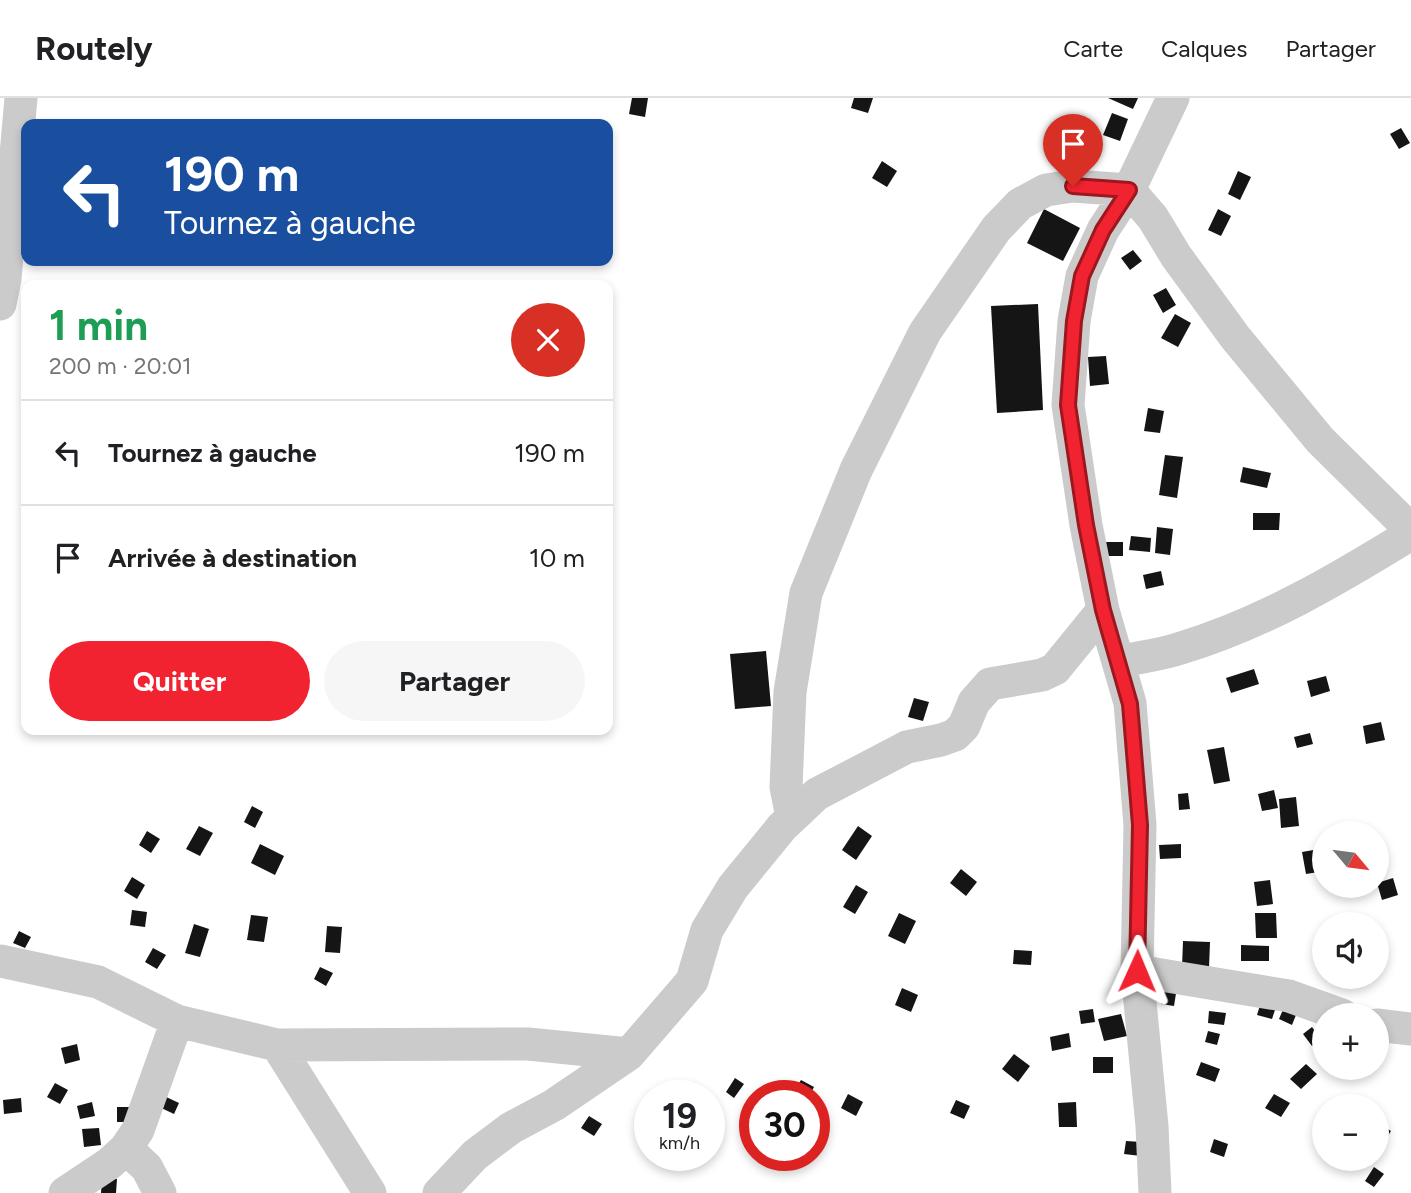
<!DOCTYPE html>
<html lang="fr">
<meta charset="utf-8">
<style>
:root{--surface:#fff;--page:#f6f6f6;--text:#202124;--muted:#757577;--line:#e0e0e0;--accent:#f22330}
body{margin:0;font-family:Figtree,sans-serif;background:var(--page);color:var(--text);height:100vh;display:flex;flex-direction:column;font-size:26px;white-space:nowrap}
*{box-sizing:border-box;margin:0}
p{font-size:23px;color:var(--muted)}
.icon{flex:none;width:38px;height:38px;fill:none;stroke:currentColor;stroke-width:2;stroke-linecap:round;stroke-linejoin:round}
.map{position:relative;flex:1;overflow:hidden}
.details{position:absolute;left:21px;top:182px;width:592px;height:455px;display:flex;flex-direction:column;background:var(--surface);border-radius:14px;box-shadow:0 4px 10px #0003}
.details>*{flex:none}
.hud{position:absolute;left:21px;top:21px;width:592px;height:147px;border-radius:14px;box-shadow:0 4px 10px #0003;background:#1a4fa0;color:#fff;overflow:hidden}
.needle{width:46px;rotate:119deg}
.tools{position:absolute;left:1312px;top:723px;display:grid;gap:14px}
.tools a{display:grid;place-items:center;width:77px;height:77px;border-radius:50%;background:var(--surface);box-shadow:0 4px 10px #0003;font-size:35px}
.speed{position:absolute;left:634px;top:982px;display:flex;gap:14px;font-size:35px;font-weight:700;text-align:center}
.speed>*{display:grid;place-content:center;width:91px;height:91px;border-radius:50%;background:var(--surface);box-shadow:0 4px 10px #0003;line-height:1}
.speed small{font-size:18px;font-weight:400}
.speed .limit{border:10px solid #d22;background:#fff;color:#111}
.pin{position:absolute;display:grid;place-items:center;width:60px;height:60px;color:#fff;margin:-72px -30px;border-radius:50% 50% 50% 0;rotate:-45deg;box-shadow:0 0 7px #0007}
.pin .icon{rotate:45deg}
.me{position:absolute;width:77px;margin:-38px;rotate:1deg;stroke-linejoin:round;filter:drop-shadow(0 0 5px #0008)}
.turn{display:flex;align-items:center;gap:24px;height:147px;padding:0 28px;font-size:32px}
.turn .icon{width:91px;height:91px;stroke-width:2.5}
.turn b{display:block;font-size:49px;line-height:60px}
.round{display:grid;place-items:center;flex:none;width:74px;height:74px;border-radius:37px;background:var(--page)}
.head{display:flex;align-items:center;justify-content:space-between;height:119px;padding:0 28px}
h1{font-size:42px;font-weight:700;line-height:52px;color:#1e9e55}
.action{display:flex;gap:14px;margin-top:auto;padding:14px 28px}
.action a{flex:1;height:80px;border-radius:42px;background:var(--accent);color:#fff;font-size:28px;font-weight:700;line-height:80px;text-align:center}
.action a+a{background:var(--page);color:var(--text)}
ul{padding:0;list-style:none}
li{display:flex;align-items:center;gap:21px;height:105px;padding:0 28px;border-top:2px solid var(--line)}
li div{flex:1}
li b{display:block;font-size:26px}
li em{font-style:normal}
header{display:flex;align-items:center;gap:42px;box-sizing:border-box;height:98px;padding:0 35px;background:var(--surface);border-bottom:2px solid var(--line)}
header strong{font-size:33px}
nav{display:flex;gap:38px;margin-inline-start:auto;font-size:24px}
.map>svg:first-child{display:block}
.building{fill:#151515}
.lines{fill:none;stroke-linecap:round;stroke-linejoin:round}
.minor{stroke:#cbcbcb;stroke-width:33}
.route-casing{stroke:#9d171f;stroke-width:18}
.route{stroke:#f22330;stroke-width:12}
</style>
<header>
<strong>Routely</strong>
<nav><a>Carte</a><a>Calques</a><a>Partager</a></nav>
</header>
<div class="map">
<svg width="1411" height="1095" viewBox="0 0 1411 1095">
<rect width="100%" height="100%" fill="#fff"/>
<path class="building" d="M632 0H648L645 19 629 16Z
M854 0H873L868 15 851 10Z
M1108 0H1138L1133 11Z
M1112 15 1128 21 1120 43 1103 37Z
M1401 30 1410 45 1399 51 1390 36Z
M882 63 897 73 887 89 872 80Z
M1238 73 1251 79 1240 102 1228 96Z
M1044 111 1080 130 1063 163 1027 145Z
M1218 111 1231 118 1221 138 1208 132Z
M1133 152 1142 163 1130 172 1121 160Z
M1166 190 1176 207 1163 215 1153 197Z
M1038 206 1043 312 997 315 991 208Z
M1175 216 1191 225 1178 249 1161 240Z
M1106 258 1109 286 1090 288 1088 259Z
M1148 310 1164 313 1160 335 1144 333Z
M1165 357 1183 359 1177 400 1159 397Z
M1243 369 1271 375 1267 390 1240 384Z
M1253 415H1280L1279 432H1253Z
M1157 429 1173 431 1170 457 1155 455Z
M1131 438 1151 440 1150 454 1129 452Z
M1105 444H1123V458H1105Z
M1161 473 1164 487 1146 491 1143 477Z
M766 553 771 608 735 611 730 556Z
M1254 571 1259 586 1231 595 1226 580Z
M1326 578 1330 593 1311 599 1307 583Z
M914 600 929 604 923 623 908 619Z
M1381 624 1385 642 1366 646 1363 628Z
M1310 635 1313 646 1297 650 1294 639Z
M1224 649 1230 683 1214 686 1207 652Z
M1274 692 1278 710 1262 713 1258 696Z
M1188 695 1190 711 1179 712 1178 696Z
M1296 699 1299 728 1281 730 1279 701Z
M252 708 263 714 255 730 244 724Z
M199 728 213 735 200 758 186 751Z
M858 728 872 738 856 762 842 752Z
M147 733 160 741 151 755 139 747Z
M260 746 284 758 275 777 251 765Z
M1181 746V760L1160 761 1159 747Z
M1325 750V773L1306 776 1302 754Z
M961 771 977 784 966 798 950 785Z
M132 779 145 787 137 801 124 793Z
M1393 780 1398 797 1382 802 1377 785Z
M1270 782 1273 806 1257 808 1254 784Z
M856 787 868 794 855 816 843 809Z
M132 812 147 814 145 829 130 827Z
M899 815 916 823 905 846 888 838Z
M1255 815H1276L1277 840H1256Z
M251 817 268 819 264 844 247 842Z
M194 826 209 831 200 859 185 855Z
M327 828 342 829 340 855 325 854Z
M19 833 31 839 25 850 13 845Z
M1183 843 1210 844 1209 870 1182 869Z
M1241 847 1269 848V863H1241Z
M153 850 166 857 157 871 145 864Z
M1014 852 1032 853 1031 867 1013 866Z
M320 869 333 875 326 888 314 881Z
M1163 888 1177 889 1174 908 1161 906Z
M902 890 918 897 911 914 895 907Z
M1261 904 1276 909 1272 921 1257 917Z
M1285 907 1298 912 1292 927 1279 921Z
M1093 911 1095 924 1081 926 1079 913Z
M1209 913 1226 915 1224 927 1208 925Z
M1121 916 1127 938 1104 943 1098 921Z
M1312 929 1321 941 1312 948 1303 936Z
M1208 933 1220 936 1217 947 1205 944Z
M1069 935 1071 949 1052 953 1050 939Z
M77 946 80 962 65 966 61 950Z
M1014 956 1030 968 1018 984 1002 971Z
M1093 959H1113V975H1093Z
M1201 964 1220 971 1215 984 1196 977Z
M1306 966 1317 976 1301 991 1290 981Z
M735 980 744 986 734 1000 726 994Z
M801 982 814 989 809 998 792 996Z
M55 985 68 992 60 1006 47 999Z
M848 996 863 1004 856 1018 841 1010Z
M1274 996 1290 1005 1281 1019 1265 1010Z
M162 997 179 1005 174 1016 157 1008Z
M21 1000 22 1014 4 1016 3 1002Z
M956 1002 970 1008 964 1021 950 1015Z
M92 1004 95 1018 80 1021 77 1008Z
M1076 1004 1077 1029H1059L1058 1005Z
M117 1009H131V1024H117Z
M589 1018 602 1026 594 1038 581 1030Z
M1383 1028 1391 1033 1377 1055V1038Z
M99 1030 101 1047 84 1049 82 1031Z
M1214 1041 1228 1046 1224 1059 1210 1054Z
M1126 1043 1142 1044 1141 1058 1124 1056Z
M1374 1069 1384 1076 1374 1089 1365 1083Z
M102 1080 117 1081 116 1095H101Z"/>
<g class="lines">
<path class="minor" d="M0 206 5 181 21 0
M1118 564C1139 559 1161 557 1181 550 1264 525 1338 481 1411 436
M792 719 786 689 790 594 806 495 856 372 925 234 996 131 1020 106 1046 92 1073 88 1129 92 1153 120 1176 158 1235 239 1320 342 1411 432
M0 863 98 884 177 923 277 947 528 946 629 956 692 883 707 832 733 789 782 729 817 696 907 649 941 642 955 637 964 628 974 604 990 586 1042 577 1055 571 1103 512
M1137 873 1289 898 1342 917
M1377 927 1411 931
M277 947 370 1095
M126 1050 147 1070 160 1095
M65 1095 110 1065 126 1050 138 1032 177 923
M439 1095 475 1057 511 1030 554 1007 629 956
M1155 1095 1152 1028 1137 873 1140 727 1130 605 1103 512 1086 427 1068 307 1074 223 1082 178 1103 132 1129 92 1173 0"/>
</g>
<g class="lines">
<defs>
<path id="route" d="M1073 88 1129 92 1103 132 1082 178 1074 223 1068 307 1086 427 1103 512 1130 606 1140 727 1137 873"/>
</defs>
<use href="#route" class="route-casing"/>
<use href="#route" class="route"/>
</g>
</svg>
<div class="tools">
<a><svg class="needle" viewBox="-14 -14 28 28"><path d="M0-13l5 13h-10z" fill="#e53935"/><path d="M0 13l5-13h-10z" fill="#757577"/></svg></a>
<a><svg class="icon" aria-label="sound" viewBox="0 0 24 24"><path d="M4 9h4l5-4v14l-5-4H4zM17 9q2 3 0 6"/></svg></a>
<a>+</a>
<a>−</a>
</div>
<div class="speed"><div>19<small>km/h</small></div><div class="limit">30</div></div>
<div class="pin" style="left:1073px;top:88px;background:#d93025"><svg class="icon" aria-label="arrive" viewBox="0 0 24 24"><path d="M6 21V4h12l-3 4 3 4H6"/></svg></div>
<svg class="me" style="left:1137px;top:873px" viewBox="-20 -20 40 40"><path d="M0-17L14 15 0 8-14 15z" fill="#f22330" stroke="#fff" stroke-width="4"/></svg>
<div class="hud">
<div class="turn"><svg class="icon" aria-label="left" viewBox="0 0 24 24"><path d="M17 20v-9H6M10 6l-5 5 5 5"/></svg><div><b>190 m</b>Tournez à gauche</div></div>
</div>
<section class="details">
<div class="head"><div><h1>1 min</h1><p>200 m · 20:01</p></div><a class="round" style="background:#d93025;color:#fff"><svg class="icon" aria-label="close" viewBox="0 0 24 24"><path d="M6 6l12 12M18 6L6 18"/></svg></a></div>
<ul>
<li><svg class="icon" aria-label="left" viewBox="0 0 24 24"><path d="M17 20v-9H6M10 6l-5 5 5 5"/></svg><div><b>Tournez à gauche</b></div><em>190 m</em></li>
<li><svg class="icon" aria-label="arrive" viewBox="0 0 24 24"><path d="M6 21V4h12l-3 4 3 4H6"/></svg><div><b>Arrivée à destination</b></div><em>10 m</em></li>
</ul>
<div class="action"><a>Quitter</a><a>Partager</a></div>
</section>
</div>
